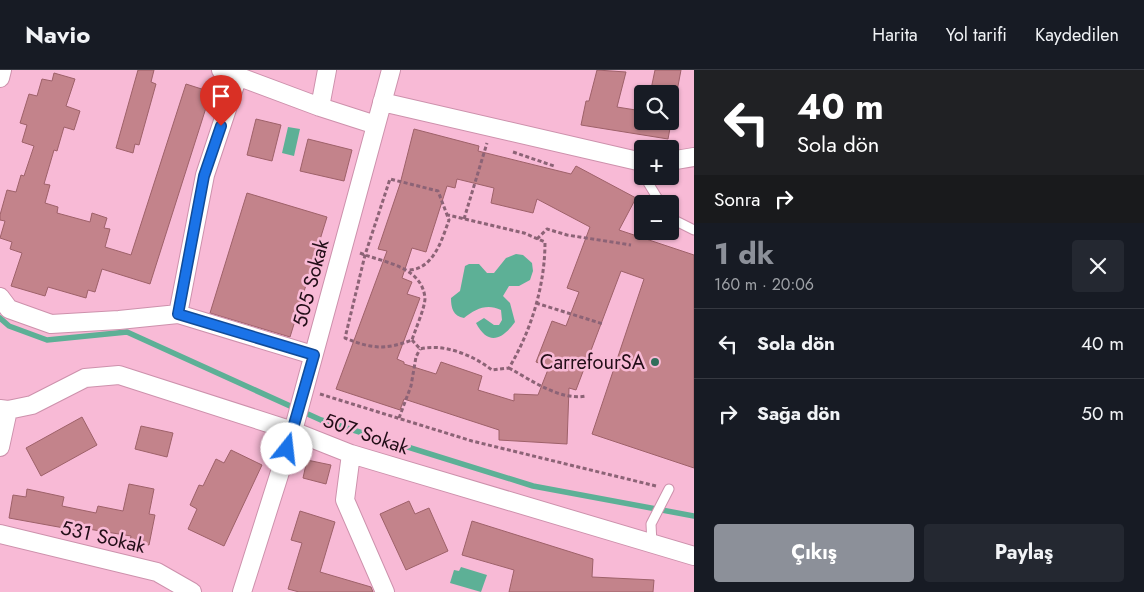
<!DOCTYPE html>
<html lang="tr">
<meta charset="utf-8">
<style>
:root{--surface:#171b24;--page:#242831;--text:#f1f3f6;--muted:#9ea1a6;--line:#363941;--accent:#8c9099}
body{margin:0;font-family:Jost,sans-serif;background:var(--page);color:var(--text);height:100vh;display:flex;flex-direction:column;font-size:19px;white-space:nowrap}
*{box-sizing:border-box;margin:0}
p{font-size:16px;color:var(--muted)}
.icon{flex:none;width:28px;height:28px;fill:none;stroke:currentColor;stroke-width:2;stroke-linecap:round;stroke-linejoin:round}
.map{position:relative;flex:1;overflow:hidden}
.drawer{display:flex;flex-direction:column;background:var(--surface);width:450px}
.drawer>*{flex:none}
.guide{background:#202124;color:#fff;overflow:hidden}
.fabs{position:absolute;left:634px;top:15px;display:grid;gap:10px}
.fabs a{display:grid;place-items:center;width:45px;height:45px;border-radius:5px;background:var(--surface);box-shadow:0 1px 4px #0004;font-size:25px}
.pin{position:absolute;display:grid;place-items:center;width:42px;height:42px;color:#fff;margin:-51px -21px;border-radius:50% 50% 50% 0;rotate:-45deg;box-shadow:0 0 5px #0007}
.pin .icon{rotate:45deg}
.me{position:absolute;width:55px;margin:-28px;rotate:16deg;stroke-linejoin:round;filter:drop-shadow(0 0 4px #0008)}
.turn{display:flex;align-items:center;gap:18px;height:105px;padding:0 20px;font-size:22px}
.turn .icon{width:65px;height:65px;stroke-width:2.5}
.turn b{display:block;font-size:35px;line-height:42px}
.then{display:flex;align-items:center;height:48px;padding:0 20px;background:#0003;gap:10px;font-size:19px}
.round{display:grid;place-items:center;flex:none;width:52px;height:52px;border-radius:5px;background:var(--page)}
.headline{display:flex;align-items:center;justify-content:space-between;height:85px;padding:0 20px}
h1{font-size:30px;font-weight:700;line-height:38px;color:var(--accent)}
.primary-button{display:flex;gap:10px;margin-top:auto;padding:10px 20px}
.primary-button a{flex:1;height:58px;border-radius:5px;background:var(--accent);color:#fff;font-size:20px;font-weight:700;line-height:58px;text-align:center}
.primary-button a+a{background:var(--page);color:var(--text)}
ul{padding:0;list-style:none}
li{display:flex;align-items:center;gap:15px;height:70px;padding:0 20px;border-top:1px solid var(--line)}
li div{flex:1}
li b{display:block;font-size:19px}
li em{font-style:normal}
header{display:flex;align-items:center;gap:30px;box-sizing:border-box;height:70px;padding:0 25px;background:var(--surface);border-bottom:1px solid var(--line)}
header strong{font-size:24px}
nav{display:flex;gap:28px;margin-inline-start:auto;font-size:18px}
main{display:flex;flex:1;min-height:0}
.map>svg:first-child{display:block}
.water{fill:#5db096}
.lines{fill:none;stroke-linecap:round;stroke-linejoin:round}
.stream{stroke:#5db096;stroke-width:5.5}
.building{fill:#c3838b;stroke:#9e6169;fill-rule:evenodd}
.service-casing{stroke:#cd91ac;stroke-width:11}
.minor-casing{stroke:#cd91ac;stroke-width:20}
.path{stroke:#8c6376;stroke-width:3;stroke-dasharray:4 2.5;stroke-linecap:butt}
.service{stroke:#fff;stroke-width:9}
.minor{stroke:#fff;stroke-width:18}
.route-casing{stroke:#114b97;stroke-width:12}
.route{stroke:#1a73e8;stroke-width:9}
.poi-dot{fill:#306e5b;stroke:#f8bad6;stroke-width:2}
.labels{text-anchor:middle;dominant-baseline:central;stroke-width:5;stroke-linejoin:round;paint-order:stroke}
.street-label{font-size:20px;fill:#220d17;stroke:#f8bad6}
.poi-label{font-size:20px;fill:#220d17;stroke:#f8bad6;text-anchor:end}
</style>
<header>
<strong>Navio</strong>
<nav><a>Harita</a><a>Yol tarifi</a><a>Kaydedilen</a></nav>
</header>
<main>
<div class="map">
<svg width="694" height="522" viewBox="0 0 694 522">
<rect width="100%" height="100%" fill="#f8bad6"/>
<path class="water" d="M288 57 300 59 294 86 282 83Z
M516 184 523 185 532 193 533 201 530 210 519 216H509L503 226 510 233 515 252C502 270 488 276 476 253L484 248 494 255H499L502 250 501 240C487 233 475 239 464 248 453 246 451 238 451 228L460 221 465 196 469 194H479L487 203H494L506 188Z
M461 497 487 505 481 522 450 513 454 500 459 501Z"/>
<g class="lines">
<path class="stream" d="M0 248 9 256 47 270 127 262 321 350 533 416 694 446"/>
</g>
<path class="building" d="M138 0H154L151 12 156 14 139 75 135 74 133 83 116 78Z
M597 0 626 2 617 37 642 41V51H670V24H650L655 0H681L668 69 581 55 586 31H589Z
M54 3 75 9 66 36 80 41 74 60 64 57 57 81 54 80 44 114 50 115 45 133 58 137 57 143 90 152 92 143 107 148 104 158 110 159 105 177 131 185 186 14 211 22 150 214 102 199 95 222 88 220 86 228 48 217 45 226 11 216 22 183 10 179 12 172 0 168 5 151 0 150V145L7 120 16 122 21 105 24 106 34 76 22 72 27 55 20 53 29 24 37 26 42 9 52 11Z
M256 49 281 55 272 91 247 85Z
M414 59 479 76 478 81 571 104 576 96 636 128 619 160 694 185V398L592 364 644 209 621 201 576 320 569 318 567 374 499 370V360L404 329 400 340 336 319 387 181 378 179 400 114ZM457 109 494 118 491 133 533 143 537 129 590 157 567 218 579 222 566 256 552 251 536 292 549 297 538 325 514 324V331L478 320 482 306 441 292 436 304 404 294V292L397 289 420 228 407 224 412 212 402 208 412 178 426 182 447 116 455 118Z
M308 69 352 80 344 111 300 101Z
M247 123 327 147 290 267 210 243Z
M82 347 97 375 41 406 26 378Z
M141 356 173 363 167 387 135 379Z
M231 380 262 395 224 476 188 459 197 439 190 435 199 415 203 416 216 389 224 393Z
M307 390 331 395 326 414 303 408Z
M129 414 154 419 149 444 155 445 149 475 130 471 131 466 76 457 75 460 9 448 13 425 26 427 27 419 64 427 62 436 96 443 98 436 123 441Z
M409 431 415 444 429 438 448 481 406 500 380 444Z
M300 441 335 452 320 502 371 517 373 522H299L288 519 302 473 291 470Z
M472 451 593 489 592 507 654 510 653 522H509L514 500 462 485Z"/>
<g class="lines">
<defs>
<path id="service" d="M644 106 661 134
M670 144 676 151 694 160
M652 474 651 454 669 419"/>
<path id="minor" d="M221 0 320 37 376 55
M0 8 2 0
M382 32 642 92
M320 37 327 0
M670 91 694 87
M0 227 9 239 51 254 119 250 178 244 313 285
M178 244 205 105 238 6
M0 339 8 340 32 335 85 308 119 305 293 361 351 384 694 486
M0 377 8 340
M351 384 345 430 385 522
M0 464 157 502 192 522
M242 522 293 361 391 0"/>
</defs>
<use href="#service" class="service-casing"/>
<use href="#minor" class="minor-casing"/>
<path class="path" d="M513 82 554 96
M464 149 487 73
M537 169 547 159 567 165 631 175
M360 183 365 185C388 193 422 198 425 228 425 238 415 260 412 270 385 280 372 279 345 268L365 185 390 109 438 121 449 150C442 169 434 199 409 200
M536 233 603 254
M412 270 420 279C443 273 473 285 492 300L509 298C531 261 545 216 545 172L524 163 448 145
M509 298C531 310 560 331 586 326
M320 324 472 371 656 416
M399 348 411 316 416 287 420 279"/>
<use href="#service" class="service"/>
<use href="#minor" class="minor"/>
</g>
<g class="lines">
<defs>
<path id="route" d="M221 56 204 106 178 244 314 285 287 379"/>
</defs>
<use href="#route" class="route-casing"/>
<use href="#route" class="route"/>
</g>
<circle class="poi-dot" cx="655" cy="292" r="5"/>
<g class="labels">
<g class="street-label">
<text transform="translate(311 213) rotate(-75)">505 Sokak</text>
<text transform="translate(366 364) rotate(19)">507 Sokak</text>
<text transform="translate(103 467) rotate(13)">531 Sokak</text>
</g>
<g class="poi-label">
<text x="645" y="292">CarrefourSA</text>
</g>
</g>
</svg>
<div class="fabs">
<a><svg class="icon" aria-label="search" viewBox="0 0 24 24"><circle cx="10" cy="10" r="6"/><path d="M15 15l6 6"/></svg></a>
<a>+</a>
<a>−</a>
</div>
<div class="pin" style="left:221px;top:56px;background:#d93025"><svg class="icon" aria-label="arrive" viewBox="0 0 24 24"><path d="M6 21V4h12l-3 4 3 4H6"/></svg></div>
<svg class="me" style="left:287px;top:379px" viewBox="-20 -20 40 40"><circle r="19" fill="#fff"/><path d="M0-13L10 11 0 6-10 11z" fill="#1a73e8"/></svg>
</div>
<section class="drawer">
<div class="guide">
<div class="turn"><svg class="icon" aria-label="left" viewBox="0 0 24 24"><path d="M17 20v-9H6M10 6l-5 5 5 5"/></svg><div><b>40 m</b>Sola dön</div></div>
<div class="then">Sonra<svg class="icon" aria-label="right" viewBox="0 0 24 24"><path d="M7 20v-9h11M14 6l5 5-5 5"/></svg></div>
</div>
<div class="headline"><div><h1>1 dk</h1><p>160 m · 20:06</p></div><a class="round"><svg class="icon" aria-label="close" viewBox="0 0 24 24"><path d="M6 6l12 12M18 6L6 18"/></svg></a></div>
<ul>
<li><svg class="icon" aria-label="left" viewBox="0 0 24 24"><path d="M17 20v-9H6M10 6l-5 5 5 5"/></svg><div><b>Sola dön</b></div><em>40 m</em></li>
<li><svg class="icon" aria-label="right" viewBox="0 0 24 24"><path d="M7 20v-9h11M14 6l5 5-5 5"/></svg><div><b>Sağa dön</b></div><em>50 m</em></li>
</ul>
<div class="primary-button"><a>Çıkış</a><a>Paylaş</a></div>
</section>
</main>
